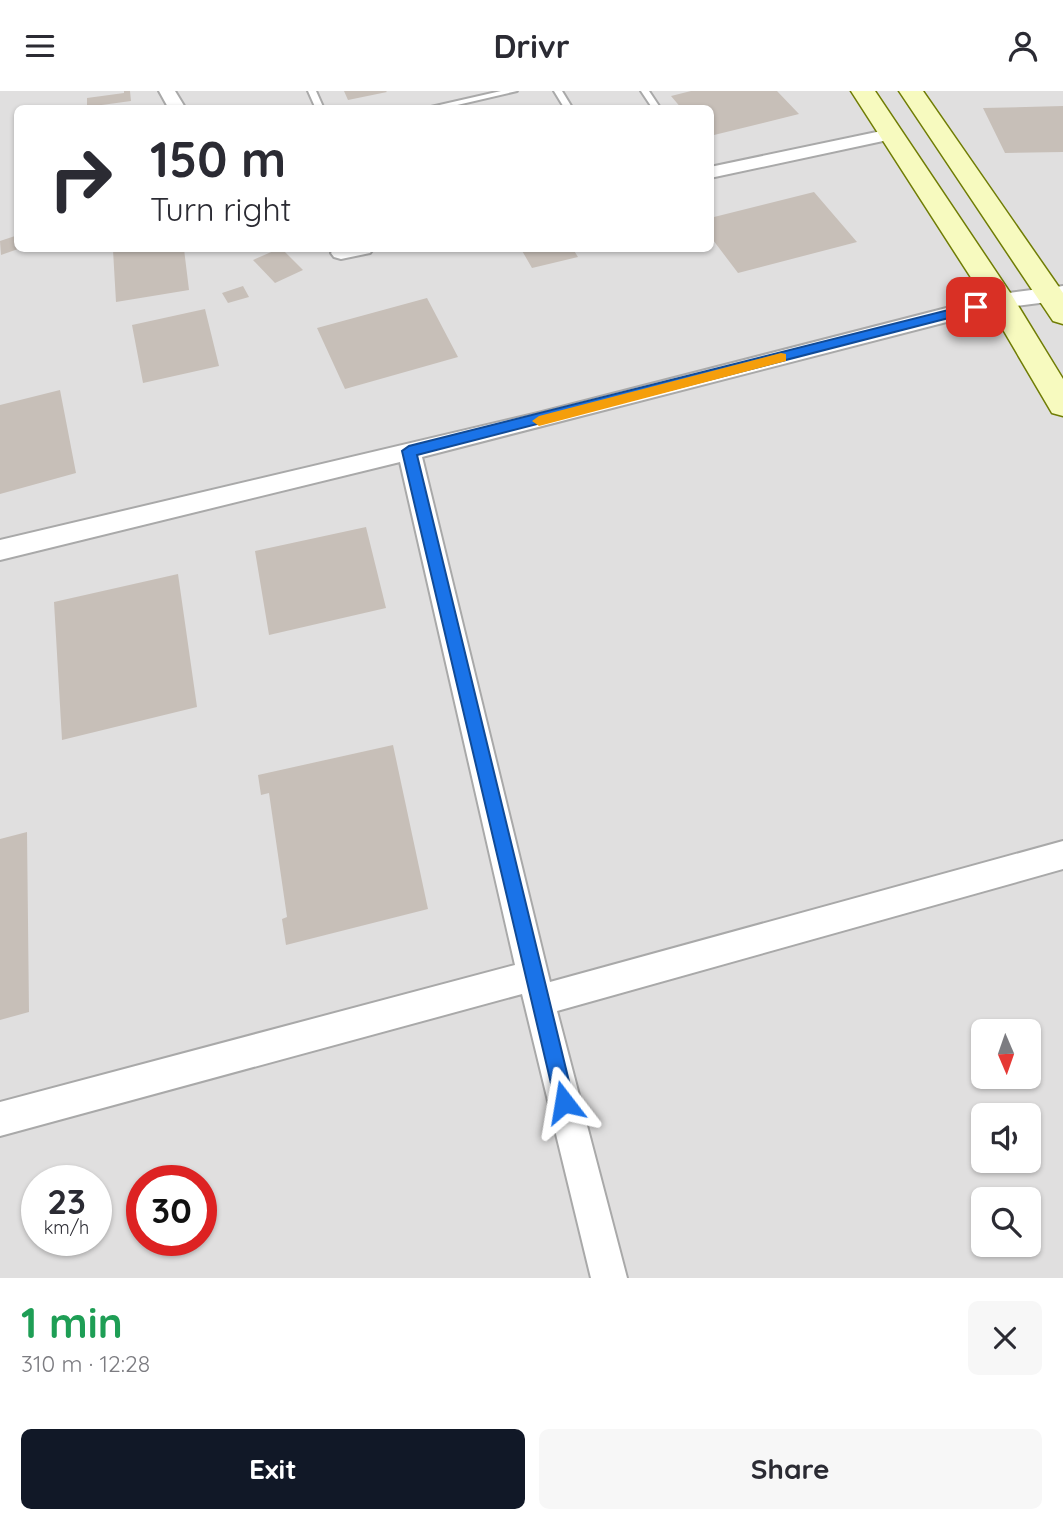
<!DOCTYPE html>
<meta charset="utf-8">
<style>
:root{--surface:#fff;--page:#f7f7f7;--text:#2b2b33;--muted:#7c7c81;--accent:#111827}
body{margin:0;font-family:Quicksand,sans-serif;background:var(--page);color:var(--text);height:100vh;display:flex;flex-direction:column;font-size:26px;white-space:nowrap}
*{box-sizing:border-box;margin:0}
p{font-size:23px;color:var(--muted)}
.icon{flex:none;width:38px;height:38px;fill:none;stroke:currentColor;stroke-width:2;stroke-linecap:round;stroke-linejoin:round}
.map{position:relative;height:1187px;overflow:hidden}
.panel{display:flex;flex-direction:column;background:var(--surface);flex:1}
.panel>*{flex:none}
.banner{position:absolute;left:14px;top:14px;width:700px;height:147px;border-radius:10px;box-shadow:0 2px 5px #0004;background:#fff;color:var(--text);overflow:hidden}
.needle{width:46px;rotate:178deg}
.controls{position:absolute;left:971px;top:928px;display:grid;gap:14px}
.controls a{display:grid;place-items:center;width:70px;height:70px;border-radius:10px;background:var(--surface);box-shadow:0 2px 5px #0004;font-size:35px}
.speed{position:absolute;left:21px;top:1074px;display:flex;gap:14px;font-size:35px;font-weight:700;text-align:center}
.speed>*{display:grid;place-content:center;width:91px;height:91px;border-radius:50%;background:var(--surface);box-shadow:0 2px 5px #0004;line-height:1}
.speed small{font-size:18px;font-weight:400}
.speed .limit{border:10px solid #d22;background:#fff;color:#111}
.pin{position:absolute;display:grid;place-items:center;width:60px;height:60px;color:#fff;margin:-30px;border-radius:14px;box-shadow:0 4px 10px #0006}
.me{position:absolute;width:77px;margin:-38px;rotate:346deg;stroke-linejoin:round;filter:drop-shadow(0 0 5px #0008)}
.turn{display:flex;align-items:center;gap:24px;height:147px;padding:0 21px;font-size:32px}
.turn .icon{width:91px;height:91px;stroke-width:2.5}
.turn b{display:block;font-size:49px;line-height:60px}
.round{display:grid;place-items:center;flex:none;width:74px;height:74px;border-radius:10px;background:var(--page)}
.overview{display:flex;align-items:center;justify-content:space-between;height:119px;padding:0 21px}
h1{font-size:42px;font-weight:700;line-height:52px;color:#1e9e55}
.cta{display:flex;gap:14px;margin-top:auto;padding:14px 21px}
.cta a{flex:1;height:80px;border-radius:10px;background:var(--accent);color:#fff;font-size:28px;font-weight:700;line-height:80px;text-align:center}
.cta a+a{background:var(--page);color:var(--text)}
header{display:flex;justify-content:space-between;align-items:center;height:91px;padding:0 21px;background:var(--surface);font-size:32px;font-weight:700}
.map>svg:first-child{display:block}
.residential{fill:#e0dfdf;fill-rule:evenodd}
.building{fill:#c7bfb8}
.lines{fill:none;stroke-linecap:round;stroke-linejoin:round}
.service-casing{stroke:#a9a9a9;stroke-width:4}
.minor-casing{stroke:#a9a9a9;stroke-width:4}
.secondary-casing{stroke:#707d05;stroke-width:3}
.service{fill:#fff;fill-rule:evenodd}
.minor{fill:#fff;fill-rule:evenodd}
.secondary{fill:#f7fabf;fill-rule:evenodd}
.route{fill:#1a73e8;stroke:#114b97;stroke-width:2}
.slow{fill:#f59e0b}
</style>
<header><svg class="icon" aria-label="menu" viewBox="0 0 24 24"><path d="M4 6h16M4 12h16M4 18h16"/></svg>Drivr<svg class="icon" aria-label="person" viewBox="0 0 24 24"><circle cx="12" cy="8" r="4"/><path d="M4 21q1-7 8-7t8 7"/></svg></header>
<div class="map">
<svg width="1063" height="1187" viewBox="0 0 1063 1187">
<rect width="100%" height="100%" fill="#f2efe9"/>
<path class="residential" d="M0 0H1063V1187H0ZM18 18H710V158H18ZM984 940H1029V985H984ZM984 1024H1029V1069H984ZM37 1090H96V1150H37ZM142 1090H201V1150H142ZM984 1108H1029V1153H984Z"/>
<path class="building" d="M124 0H130L131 10 87 16V7L124 2Z
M344 0H386L387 1 348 9Z
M691 0H777L799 23 710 45V18H682L671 5Z
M1063 15V61L1005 62 983 17Z
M814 101 857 151 738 182 710 145V127Z
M18 144V158L1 164 0 150Z
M123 158H184L189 199 116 211 113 159Z
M278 158H282L303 179 275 192 253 169Z
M521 158H573L578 166 532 177Z
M243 195 249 206 228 212 222 202Z
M427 207 458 266 345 298 317 237Z
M205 218 219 275 143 292 132 234Z
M60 299 76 382 0 403V314Z
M366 436 386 517 269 544 255 460Z
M178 483 197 616 62 649 54 511Z
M393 654 428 818 286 854 282 828 287 826 269 702 261 704 258 684Z
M27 741 29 921 0 929V748Z"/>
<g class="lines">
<defs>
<path id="service" d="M308 0H316L324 18H316Z
M501 0H517L440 18H422Z
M554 0H562L573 18H565Z
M641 0H649L661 18H653Z"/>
<path id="minor" d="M159 0H175L186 18H169Z
M891 38 897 39 900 43 897 47 710 87V76Z
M334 158H373L370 162 341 168 334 166 331 162Z
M1063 195V209L1001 217 422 366 550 891 1063 750V778L557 920 627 1187H591L522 903 0 1045V1011L515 874 400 371 0 469V449L538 322 1001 203Z"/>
<path id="secondary" d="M851 0H875L1011 203 1063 288V325L1052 322 988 213Z
M899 0H923L1063 202V233L1053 230Z"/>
</defs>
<use href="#service" class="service-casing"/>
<use href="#minor" class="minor-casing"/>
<use href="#secondary" class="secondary-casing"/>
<use href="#service" class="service"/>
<use href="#minor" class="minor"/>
<use href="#secondary" class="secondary"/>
</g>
<path class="route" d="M976 212 980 213V219L417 364 574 1011 571 1018 564 1021 557 1018 402 360 409 355Z"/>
<path class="slow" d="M781 262 786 263V270L539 335 532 330 539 325Z"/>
</svg>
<div class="controls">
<a><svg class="needle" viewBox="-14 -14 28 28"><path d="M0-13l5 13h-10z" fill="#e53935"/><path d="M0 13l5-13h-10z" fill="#7c7c81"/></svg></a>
<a><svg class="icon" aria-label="sound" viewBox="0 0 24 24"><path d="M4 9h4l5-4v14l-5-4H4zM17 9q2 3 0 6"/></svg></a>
<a><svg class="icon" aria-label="search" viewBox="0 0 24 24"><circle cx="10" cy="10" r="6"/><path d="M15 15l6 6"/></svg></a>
</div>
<div class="speed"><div>23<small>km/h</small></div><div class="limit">30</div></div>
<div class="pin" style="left:976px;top:216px;background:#d93025"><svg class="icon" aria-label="arrive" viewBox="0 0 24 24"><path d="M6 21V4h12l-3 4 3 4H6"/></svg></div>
<svg class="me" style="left:564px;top:1011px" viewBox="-20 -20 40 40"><path d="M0-17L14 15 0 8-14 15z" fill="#1a73e8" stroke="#fff" stroke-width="4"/></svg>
<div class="banner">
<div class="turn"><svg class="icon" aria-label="right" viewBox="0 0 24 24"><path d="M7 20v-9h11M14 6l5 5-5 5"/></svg><div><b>150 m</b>Turn right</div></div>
</div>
</div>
<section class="panel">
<div class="overview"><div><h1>1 min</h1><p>310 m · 12:28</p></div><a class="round"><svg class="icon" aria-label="close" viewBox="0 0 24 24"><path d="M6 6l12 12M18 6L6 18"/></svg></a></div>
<div class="cta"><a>Exit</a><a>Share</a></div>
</section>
